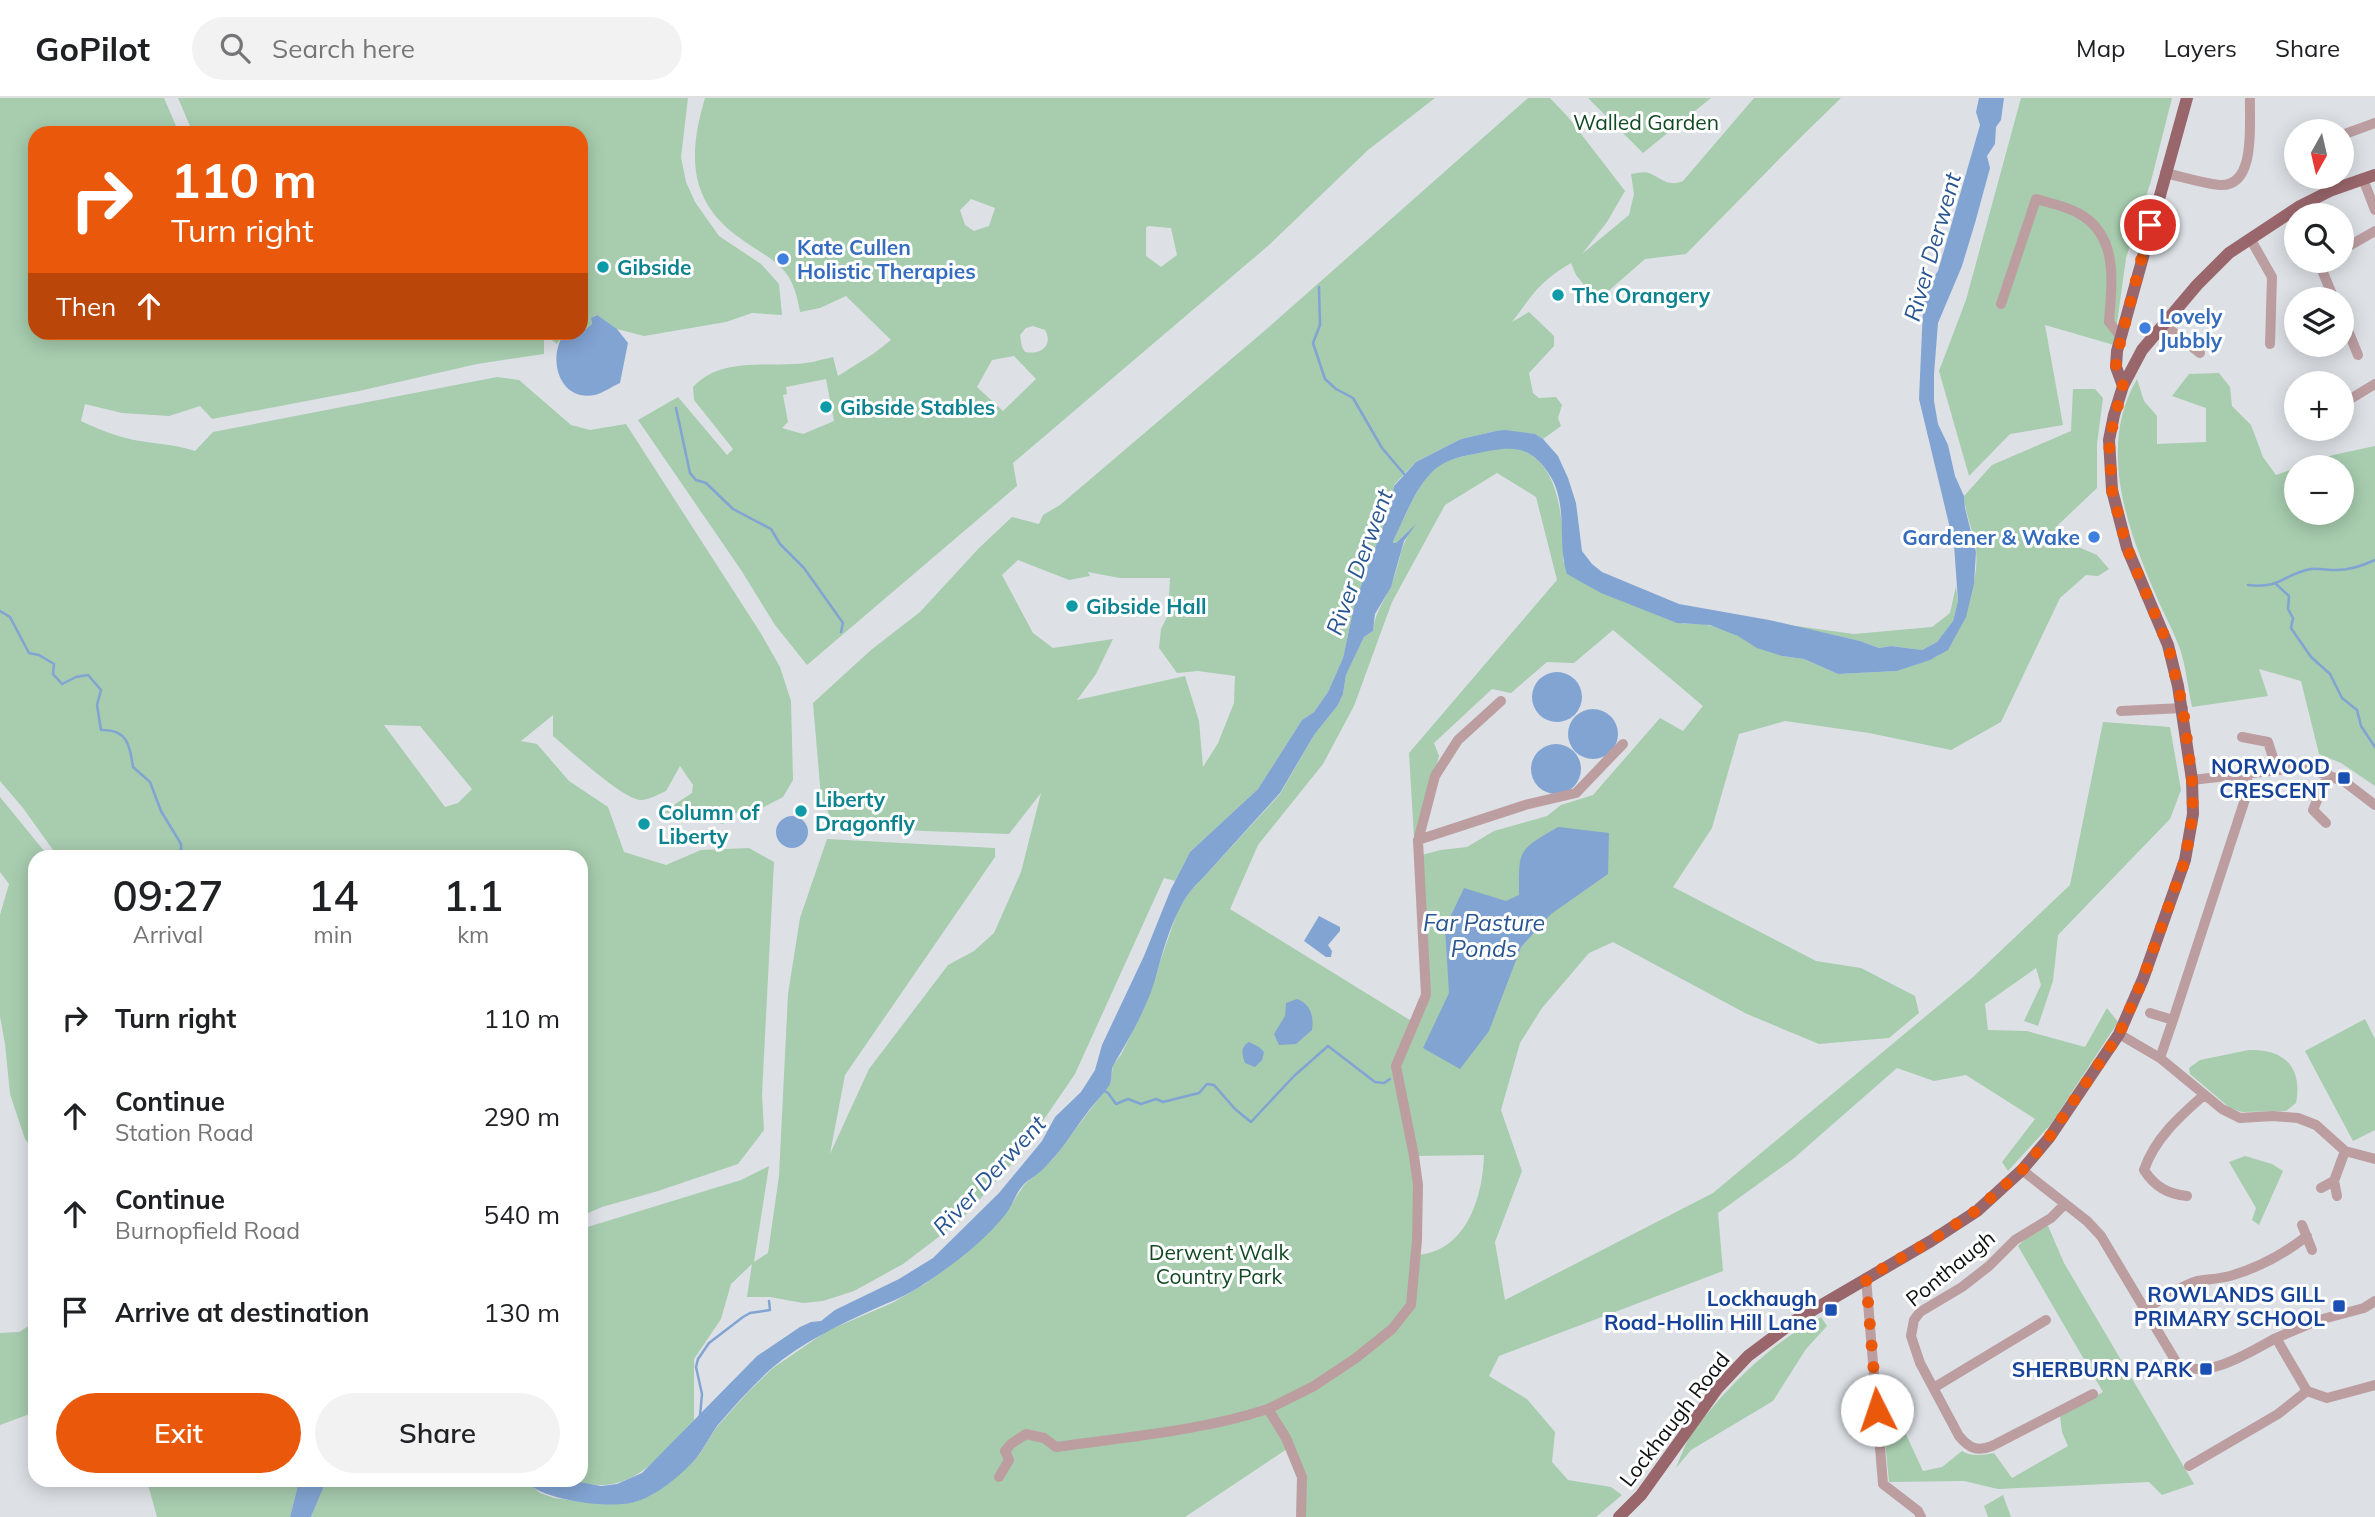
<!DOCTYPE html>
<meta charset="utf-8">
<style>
:root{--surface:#fff;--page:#f2f2f2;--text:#202124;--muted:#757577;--line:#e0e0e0;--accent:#ea580c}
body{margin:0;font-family:Mulish,sans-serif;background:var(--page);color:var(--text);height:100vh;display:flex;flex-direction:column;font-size:26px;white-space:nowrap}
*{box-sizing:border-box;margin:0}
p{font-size:23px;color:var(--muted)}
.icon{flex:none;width:38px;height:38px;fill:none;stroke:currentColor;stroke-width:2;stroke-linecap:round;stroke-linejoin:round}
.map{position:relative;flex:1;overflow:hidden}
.side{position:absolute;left:28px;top:752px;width:560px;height:637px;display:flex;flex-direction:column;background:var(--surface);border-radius:21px;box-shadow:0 4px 18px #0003}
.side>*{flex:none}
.banner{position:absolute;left:28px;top:28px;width:560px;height:214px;border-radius:21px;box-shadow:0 4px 18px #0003;background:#ea580c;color:#fff;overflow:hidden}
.needle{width:46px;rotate:188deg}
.buttons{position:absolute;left:2284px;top:21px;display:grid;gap:14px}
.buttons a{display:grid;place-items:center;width:70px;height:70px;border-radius:50%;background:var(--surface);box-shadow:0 4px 18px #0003;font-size:35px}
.pin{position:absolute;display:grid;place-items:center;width:60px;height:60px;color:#fff;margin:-30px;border:4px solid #fff;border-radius:50%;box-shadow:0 2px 7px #0007}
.me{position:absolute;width:77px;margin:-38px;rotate:356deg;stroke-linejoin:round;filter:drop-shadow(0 0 5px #0008)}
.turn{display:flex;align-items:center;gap:24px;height:147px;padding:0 28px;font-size:32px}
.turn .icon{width:91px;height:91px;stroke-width:2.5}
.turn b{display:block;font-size:49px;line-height:60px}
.then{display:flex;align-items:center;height:66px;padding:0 28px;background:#0003;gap:14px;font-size:26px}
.eta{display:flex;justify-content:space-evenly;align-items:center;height:119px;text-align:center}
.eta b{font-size:42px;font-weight:600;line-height:49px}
.cta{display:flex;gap:14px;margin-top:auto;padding:14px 28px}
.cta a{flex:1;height:80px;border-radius:42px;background:var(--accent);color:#fff;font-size:28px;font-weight:600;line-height:80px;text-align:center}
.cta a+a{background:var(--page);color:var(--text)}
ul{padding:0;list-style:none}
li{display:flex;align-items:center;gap:21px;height:98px;padding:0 28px}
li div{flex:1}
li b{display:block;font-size:26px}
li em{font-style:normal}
header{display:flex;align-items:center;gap:42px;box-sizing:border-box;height:98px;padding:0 35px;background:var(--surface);border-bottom:2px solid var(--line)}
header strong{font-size:33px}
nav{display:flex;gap:38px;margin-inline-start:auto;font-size:24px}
.search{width:490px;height:63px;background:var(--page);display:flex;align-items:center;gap:18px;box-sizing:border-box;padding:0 24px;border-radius:38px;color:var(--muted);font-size:26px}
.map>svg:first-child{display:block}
.green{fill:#a7ccae;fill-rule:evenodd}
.water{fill:#82a4d3}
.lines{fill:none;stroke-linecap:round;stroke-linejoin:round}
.stream{stroke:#82a4d3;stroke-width:2.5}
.minor{stroke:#bc9ea1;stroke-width:10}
.major{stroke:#99666b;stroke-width:12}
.route{stroke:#ea580c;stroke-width:12;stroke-dasharray:0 21.6}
.shop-dot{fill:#3f7fe0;stroke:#fff;stroke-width:2.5}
.culture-dot{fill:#0f9aa8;stroke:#fff;stroke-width:2.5}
.transit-dot{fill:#1a4fb4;stroke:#fff;stroke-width:2.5}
.labels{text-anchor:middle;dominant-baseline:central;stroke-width:6;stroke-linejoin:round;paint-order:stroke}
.park-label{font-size:21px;fill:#114a23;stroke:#fff}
.shop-label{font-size:21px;font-weight:bold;fill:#366cbe;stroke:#fff;text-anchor:start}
.culture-label{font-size:21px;font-weight:bold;fill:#0d838f;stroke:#fff;text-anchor:start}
.transit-label{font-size:21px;font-weight:bold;fill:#164399;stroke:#fff;text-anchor:end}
.street-label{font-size:21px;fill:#0e1011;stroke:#fff}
.water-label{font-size:23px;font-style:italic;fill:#295691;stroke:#fff}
</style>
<header>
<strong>GoPilot</strong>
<div class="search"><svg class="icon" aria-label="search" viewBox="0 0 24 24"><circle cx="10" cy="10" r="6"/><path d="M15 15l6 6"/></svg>Search here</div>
<nav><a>Map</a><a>Layers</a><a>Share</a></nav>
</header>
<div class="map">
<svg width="2375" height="1419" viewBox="0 0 2375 1419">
<rect width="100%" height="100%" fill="#dde1e6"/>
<path class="green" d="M0 0H164L179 35H35V234L569 235 564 236 557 246 544 236V256L477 266 359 293 212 321 200 308 169 318 122 315 85 306 81 323C98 331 115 338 134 342 155 346 175 346 195 353L213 334 497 279 519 282 571 327 590 332 626 326 760 534 780 569 791 603 793 682 783 699 758 712 736 715 723 726 663 714 692 695 693 687 680 668 666 693C659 696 648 702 641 702 625 703 567 650 553 638V617L521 643 537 646 569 683 608 709 624 754 666 767 701 752 749 750 774 764 762 996 764 1032 738 1066 658 1093 602 1109 581 1118V760L58 759 23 710 0 683ZM384 627 420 628 472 691 458 705 445 709Z
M178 0H688L681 59 686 84 695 104 719 138 761 166 779 186 782 217 752 215 726 224 644 238 617 231 596 217 591 220 592 226 586 231H581V35H193Z
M705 0H1435L1368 52 1269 147 1013 365 1017 388 807 567 775 527 741 472 638 322 678 299 727 357 733 351 694 302 693 289C719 261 759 268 794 266 807 266 820 262 833 259L838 278 873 256 891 242 846 198 820 210 800 214C792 164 773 165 737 138 687 101 689 54 705 0ZM971 101 995 110 989 128 974 133 965 127 960 112ZM1148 128 1171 130 1177 157 1161 169 1146 158V130ZM1033 228 1045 232C1054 248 1040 257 1025 254L1022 249 1020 237 1026 230ZM1014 258 1036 281 1003 313 977 289 992 262ZM826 281 834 323 803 336 782 330 788 324 783 297 787 296 786 289Z
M1528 0H1550L1568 19 1625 93 1607 124 1582 156 1629 117 1634 96 1631 76C1637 75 1644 73 1649 75 1663 81 1667 89 1683 83L1754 0H1841L1798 42 1686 156 1645 161 1597 203 1576 177 1571 165C1539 184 1534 195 1512 224L1529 214 1554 238V248L1529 275 1533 295 1539 300 1556 299 1562 307 1558 320 1561 328 1543 341 1535 336 1496 333 1461 341 1416 364 1406 374 1394 387 1390 410 1355 504 1343 560 1328 594 1314 614 1302 622 1258 691 1190 754 1175 783 1164 780 1075 976 1019 1058 961 1122 903 1166 854 1193 823 1203 803 1205 770 1199H747L752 1166 731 1186 721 1221 694 1261V1322C656 1360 634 1400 573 1383L581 1382V1131L741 1082 769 1068 754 1164 768 1155 779 1078 788 896 800 820 827 741 995 750V759L845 977 830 1056 869 971 948 867 974 853 994 835 1021 774 1041 695 1009 736 924 733 834 727 821 699 813 605 871 552 920 514 979 450 1012 419 1039 426 1043 417 1060 407 1269 229ZM1018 462 1069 482 1090 478 1088 474 1120 480H1170L1168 517 1161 531 1159 550 1177 575 1198 573 1235 578 1234 605 1218 645 1203 669 1199 623 1185 578 1077 602 1096 576 1113 541 1053 550 1033 535 1002 477Z
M1588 0H1711L1643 55Z
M2021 0H2172L2151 83 2126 160 2114 247 2045 227 2063 327 2010 336 1969 378 1939 273 1966 202Z
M2219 275 2230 289 2232 308 2251 327 2263 359 2276 377 2296 370V415H2342V369H2298L2333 357 2375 348V688L2341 665 2319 656 2301 583 2259 571 2268 598 2192 609C2188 590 2186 569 2180 551 2174 534 2165 518 2158 502 2129 435 2096 351 2137 281L2144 303 2157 318V346L2206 344V310L2172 298 2189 276Z
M2073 291H2095L2103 300 2097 346V390L2058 427 2064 443 2097 457 2109 471 2098 478 2086 477 2060 500 2001 624 1951 652 1869 635 1785 623 1739 636 1712 730 1673 789 1816 863 1861 870 1915 898 1919 915 1889 940 1819 946 1747 916 1613 844 1589 855 1542 910 1520 945 1501 1012 1522 1073 1495 1144 1505 1202 1713 1095 1973 879 2070 787 2103 624 2170 629 2181 692 2170 721 2058 837 2053 883 2038 928 2024 923 2041 887 2036 870 1985 906 1988 932 2027 933 2085 949 2107 910 2118 924 2051 1026 2008 1073 2002 1064 2035 1021 1966 977 1934 983 1897 970 1793 1061 1718 1115 1723 1173 1499 1258 1489 1278 1527 1301 1555 1334 1552 1364 1568 1382 1611 1389 1622 1397 1596 1419H1301L1302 1379 1290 1349 1185 1419H311L326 1382 525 1383 540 1395 554 1400 584 1404 625 1405 638 1403 651 1397 671 1384 699 1357 716 1330 748 1294 773 1270 827 1233 892 1205 925 1186 965 1156 1003 1119 1024 1087 1053 1061 1111 984 1113 967 1121 957 1144 910 1178 812 1192 790 1201 782 1280 696 1314 637 1338 607 1343 596 1346 577 1364 539 1373 533C1376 511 1384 505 1391 487 1401 465 1398 451 1413 429L1396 445 1393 446 1394 441C1405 419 1415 392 1431 374 1444 361 1463 359 1481 354 1490 352 1498 349 1507 349 1560 352 1564 424 1563 463L1576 478 1601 494 1684 526H1704L1723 531 1782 558 1804 561 1838 576 1897 573 1938 558C1957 525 1980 492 1976 452 1974 433 1965 417 1964 398L1992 367 2071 333ZM1497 375 1536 399 1557 482 1409 655 1414 740 1418 743 1439 658 1434 645 1492 591 1511 595 1547 564 1574 565 1613 532 1703 608 1683 633 1660 620 1593 697 1561 707 1547 718 1494 733 1467 749 1441 752 1418 758 1426 896 1413 924 1230 811 1258 747 1323 666 1354 608 1392 504 1445 407ZM1484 1057C1483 1099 1466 1154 1417 1157L1415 1058Z
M1956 488 1958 503 1953 523 1937 544 1922 552 1891 548 1879 550 1860 543 1782 526 1854 536 1932 529 1950 515Z
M0 699 49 759 35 760V1053L25 1041 10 996 5 946 0 918V817L9 786 0 774Z
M2365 921 2375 941V1032L2353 1043 2305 953Z
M2249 952C2284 951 2303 969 2296 1005L2286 1013 2242 1014 2230 1010 2190 976 2189 970 2200 962Z
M2245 1058 2272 1066 2283 1073 2259 1127 2252 1122 2256 1110 2229 1064Z
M2048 1128 2064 1165 2194 1386 2162 1397 2149 1384 1998 1391 1964 1383 1889 1384 1883 1323 1897 1317 1923 1373 1942 1369 1962 1353C1972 1359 1983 1357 1994 1355L2012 1380 2068 1348 2062 1334 2060 1318 2103 1294 2018 1148 2031 1135Z
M1821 1219 1827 1228 1806 1251 1773 1303 1691 1352 1676 1370C1680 1360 1684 1349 1689 1340 1720 1295 1772 1243 1821 1219Z
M35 1224V1314L0 1327V1235L19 1234Z
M147 1383H299L290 1419H157Z
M2003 1397 2011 1419H1988L1984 1408Z"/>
<path class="water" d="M1979 0H2004L2001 22 1996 29 1995 46 1987 58 1990 70 1975 125 1962 168 1938 225 1934 276V303L1938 326 1948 347 1955 378 1964 398 1965 410 1976 454 1974 486 1966 519 1948 552 1930 562 1897 573 1838 576 1804 561 1782 558 1757 550 1738 538 1710 527 1677 525 1601 495 1567 476C1557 446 1568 411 1552 381 1531 344 1510 348 1474 356 1458 359 1442 363 1431 375 1414 393 1405 419 1394 441L1393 445H1396L1416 426 1404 443 1391 489 1375 516 1373 533 1364 539 1346 577 1343 596 1338 607 1314 637 1280 695 1201 782C1175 803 1163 854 1154 885 1145 913 1129 941 1114 966 1110 972 1113 980 1110 986 1104 996 1094 1005 1087 1015 1073 1033 1061 1054 1045 1069 1039 1076 1031 1080 1024 1086 1015 1096 1013 1107 1005 1117 983 1144 953 1167 924 1186 908 1197 890 1204 872 1212 837 1228 801 1245 772 1270 752 1288 734 1308 717 1328 711 1337 706 1346 700 1355 687 1373 659 1396 638 1403 613 1412 545 1403 526 1384L525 1383H573L601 1388 617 1386 642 1375 757 1258 800 1229 811 1224 821 1223 835 1212 899 1181 933 1160 999 1095 1042 1043 1055 1019 1081 994 1095 972 1102 947 1144 858 1171 791 1190 754 1258 691 1302 622 1314 614 1328 594 1343 560 1355 504 1390 410 1394 388 1416 364 1461 341 1496 333 1505 332 1535 336 1543 341 1558 358 1568 380 1576 405 1582 453 1592 466 1602 474 1679 506 1769 522 1860 543 1879 550 1891 548 1922 552 1937 544 1953 523 1958 503 1954 447 1919 301 1923 210 1928 187 1938 173 1980 27 1976 14Z
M597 217 617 231 628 245 620 285C613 288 603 295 595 297 559 304 547 260 564 236L581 234V231H586L592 226 591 220Z
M1532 599a25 25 0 1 1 50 0a25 25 0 1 1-50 0Z
M1568 636a25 25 0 1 1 50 0a25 25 0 1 1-50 0Z
M1531 671a25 25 0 1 1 50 0a25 25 0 1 1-50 0Z
M776 734a16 16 0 1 1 32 0a16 16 0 1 1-32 0Z
M1558 729 1609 735 1608 776 1551 816 1521 849 1489 933 1460 971 1423 950 1449 895 1445 830 1464 790 1506 803 1519 797C1519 751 1517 753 1558 729Z
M1319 818 1340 829V833L1328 847 1332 853 1331 859H1326L1304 843Z
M1297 901C1311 906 1314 919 1312 932L1296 946 1279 947 1274 936 1285 918 1286 905Z
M1249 944 1259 949 1264 954 1262 962 1255 969 1245 965C1242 957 1240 949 1249 944Z
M299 1383H326L311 1419H290Z"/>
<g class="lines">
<path class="stream" d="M1319 189 1320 227 1313 245 1325 281 1336 291 1353 300 1382 350 1405 377
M676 310 690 375 696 382 706 385 733 411 771 431 780 446 804 470 843 525 841 534
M2276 486 2289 498 2288 511 2293 520 2291 530 2311 559 2330 576 2342 600 2357 612 2361 628 2375 649
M2248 487C2282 491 2283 476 2311 471 2318 470 2325 472 2332 472 2347 473 2362 468 2375 462
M0 513 10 519 29 555 39 557 54 566 53 576 62 586 76 579 88 577 101 592 97 607 101 632C127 631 130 647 133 669L150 684 161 713 181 746V752L176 757
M1103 992 1108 995 1116 1006 1128 1001 1141 1006 1156 1001 1163 1004 1199 995 1207 986 1214 987 1235 1011 1251 1024 1294 978 1328 948 1375 984 1384 985 1390 981
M700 1318 702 1296 696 1269 698 1261 709 1245 743 1219 750 1215 770 1212 769 1203"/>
<path class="minor" d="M2342 37 2375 25
M2165 75C2183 79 2201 85 2219 87 2257 90 2249 25 2250 0
M2310 79 2311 83
M2363 81 2375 112
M2251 142 2272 179 2270 246
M2342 152 2375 133
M2322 163 2319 165 2334 201
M2001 206 2036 101C2049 105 2066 108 2078 115 2119 137 2112 184 2109 224L2121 239
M2342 218 2358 257
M2163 226 2200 255
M2342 306 2375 286
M2121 613 2183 610
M2242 639 2268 644 2277 672
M2192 682 2306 669 2345 684 2375 707
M2326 725 2313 712 2328 676
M1418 742 1525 707 1576 695 1623 646
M2150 915 2173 922 2248 692 2247 676
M2119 936 2160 960 2222 1011 2240 1020 2273 1018 2298 1020 2316 1027 2345 1053
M2160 960 2173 922
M2022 1072 2087 1123 2101 1138 2178 1267C2210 1281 2248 1255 2276 1240L2307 1293 2327 1300 2375 1287
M2321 1090 2334 1083
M2187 1098C2168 1096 2155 1089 2144 1072 2155 1040 2180 1018 2204 997
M2337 1098 2334 1083 2345 1053 2375 1061
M2065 1106 2051 1120 2015 1142 1989 1168 1962 1189 1920 1214 1914 1222 1911 1238 1920 1265 1959 1338C1969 1350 1977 1354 1992 1348L2093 1296
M2302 1127 2312 1152
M1866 1180 1883 1386 1918 1413 1921 1419
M2144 1212C2161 1202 2178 1189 2197 1183 2208 1181 2219 1181 2230 1178 2258 1170 2284 1156 2307 1138
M2276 1240 2319 1222 2364 1210 2375 1203
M1935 1289 2046 1222
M2189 1368 2278 1316 2307 1293
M999 1379 1009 1362 1005 1353 1011 1346 1026 1336 1044 1340 1056 1349C1127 1339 1200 1333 1268 1311
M1301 1419 1302 1379 1286 1340 1268 1311 1314 1288 1356 1260 1392 1231 1411 1207 1417 1142 1418 1087 1414 1058 1396 968 1426 897 1418 743 1435 678 1458 642 1501 603"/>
<path class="major" d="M2123 288 2116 269 2117 253 2187 0
M1619 1419 1641 1397 1717 1291 1748 1258 1796 1222 1931 1143 1977 1113 2022 1072 2049 1040 2119 936 2143 881 2185 762 2193 716 2192 682 2178 588 2168 547 2127 450 2112 392 2109 342 2114 317 2123 288 2142 252 2197 187 2229 155 2300 108 2332 92 2375 77"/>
</g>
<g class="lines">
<path class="route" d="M1877 1312 1866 1180 1931 1143 1977 1112 2022 1072 2048 1041 2119 936 2143 881 2185 762 2193 716 2192 682 2183 610 2168 547 2127 450 2112 393 2109 342 2123 288 2116 268V261L2150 127"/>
</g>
<g class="shop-dot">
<circle cx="783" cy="161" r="7"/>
<circle cx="2145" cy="230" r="7"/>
<circle cx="2094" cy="439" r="7"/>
</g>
<g class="culture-dot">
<circle cx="603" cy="169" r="7"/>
<circle cx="1558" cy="197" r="7"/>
<circle cx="826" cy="309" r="7"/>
<circle cx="1072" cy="508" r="7"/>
<circle cx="801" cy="713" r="7"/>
<circle cx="644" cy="726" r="7"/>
</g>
<g class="transit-dot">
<rect x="2337" y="673" width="14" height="14" rx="3.5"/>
<rect x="2332" y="1201" width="14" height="14" rx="3.5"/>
<rect x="1824" y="1205" width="14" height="14" rx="3.5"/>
<rect x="2199" y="1264" width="14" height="14" rx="3.5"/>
</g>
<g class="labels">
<g class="park-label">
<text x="1646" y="24">Walled Garden</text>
<text x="1219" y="1154">Derwent Walk<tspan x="1219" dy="24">Country Park</tspan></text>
</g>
<g class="shop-label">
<text x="797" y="149">Kate Cullen<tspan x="797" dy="24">Holistic Therapies</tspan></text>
<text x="2159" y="218">Lovely<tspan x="2159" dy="24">Jubbly</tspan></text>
<text x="2080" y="439" text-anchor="end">Gardener &amp; Wake</text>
</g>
<g class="culture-label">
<text x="617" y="169">Gibside</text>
<text x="1572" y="197">The Orangery</text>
<text x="840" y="309">Gibside Stables</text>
<text x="1086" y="508">Gibside Hall</text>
<text x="815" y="701">Liberty<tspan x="815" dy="24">Dragonfly</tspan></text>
<text x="658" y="714">Column of<tspan x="658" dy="24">Liberty</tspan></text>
</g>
<g class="transit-label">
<text x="2330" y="668">NORWOOD<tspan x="2330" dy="24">CRESCENT</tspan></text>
<text x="2325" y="1196">ROWLANDS GILL<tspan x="2325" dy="24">PRIMARY SCHOOL</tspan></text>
<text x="1817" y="1200">Lockhaugh<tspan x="1817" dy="24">Road-Hollin Hill Lane</tspan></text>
<text x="2192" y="1271">SHERBURN PARK</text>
</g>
<g class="street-label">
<text transform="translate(1950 1170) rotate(-39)">Ponthaugh</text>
<text transform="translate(1674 1321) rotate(-52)">Lockhaugh Road</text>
</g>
<g class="water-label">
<text transform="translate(1932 149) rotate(-74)">River Derwent</text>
<text transform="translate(1359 464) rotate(-70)">River Derwent</text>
<text x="1484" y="824">Far Pasture<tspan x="1484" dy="26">Ponds</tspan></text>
<text transform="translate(989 1077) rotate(-47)">River Derwent</text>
</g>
</g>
</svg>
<div class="buttons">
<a><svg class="needle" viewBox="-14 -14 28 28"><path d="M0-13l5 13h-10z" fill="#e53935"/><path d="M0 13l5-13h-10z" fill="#757577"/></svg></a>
<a><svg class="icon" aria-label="search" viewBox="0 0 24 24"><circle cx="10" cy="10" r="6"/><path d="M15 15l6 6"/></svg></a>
<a><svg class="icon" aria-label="layers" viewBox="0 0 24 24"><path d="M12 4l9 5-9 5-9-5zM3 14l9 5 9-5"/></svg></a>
<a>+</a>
<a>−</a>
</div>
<div class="pin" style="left:2150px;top:127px;background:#d93025"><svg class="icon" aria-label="arrive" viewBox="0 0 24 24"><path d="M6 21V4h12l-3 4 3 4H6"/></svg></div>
<svg class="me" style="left:1877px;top:1312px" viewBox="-20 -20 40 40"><circle r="19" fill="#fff"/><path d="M0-13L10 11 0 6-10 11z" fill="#ea580c"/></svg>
<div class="banner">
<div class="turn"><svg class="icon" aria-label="right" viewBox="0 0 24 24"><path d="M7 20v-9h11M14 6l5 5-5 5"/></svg><div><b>110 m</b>Turn right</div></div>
<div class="then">Then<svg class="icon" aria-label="ahead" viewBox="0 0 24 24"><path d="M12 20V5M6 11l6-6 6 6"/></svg></div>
</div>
<section class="side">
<div class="eta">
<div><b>09:27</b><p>Arrival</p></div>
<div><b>14</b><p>min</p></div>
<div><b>1.1</b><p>km</p></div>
</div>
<ul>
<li><svg class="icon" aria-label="right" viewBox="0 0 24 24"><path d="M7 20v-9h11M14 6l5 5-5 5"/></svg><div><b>Turn right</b></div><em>110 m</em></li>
<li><svg class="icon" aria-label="ahead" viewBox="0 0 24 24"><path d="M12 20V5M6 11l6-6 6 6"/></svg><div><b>Continue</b><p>Station Road</p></div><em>290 m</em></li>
<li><svg class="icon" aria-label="ahead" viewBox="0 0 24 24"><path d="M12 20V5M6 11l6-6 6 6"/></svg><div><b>Continue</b><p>Burnopfield Road</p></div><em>540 m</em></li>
<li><svg class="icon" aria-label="arrive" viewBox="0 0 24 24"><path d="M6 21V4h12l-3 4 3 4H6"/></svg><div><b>Arrive at destination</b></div><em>130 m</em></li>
</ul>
<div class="cta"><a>Exit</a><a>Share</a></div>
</section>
</div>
